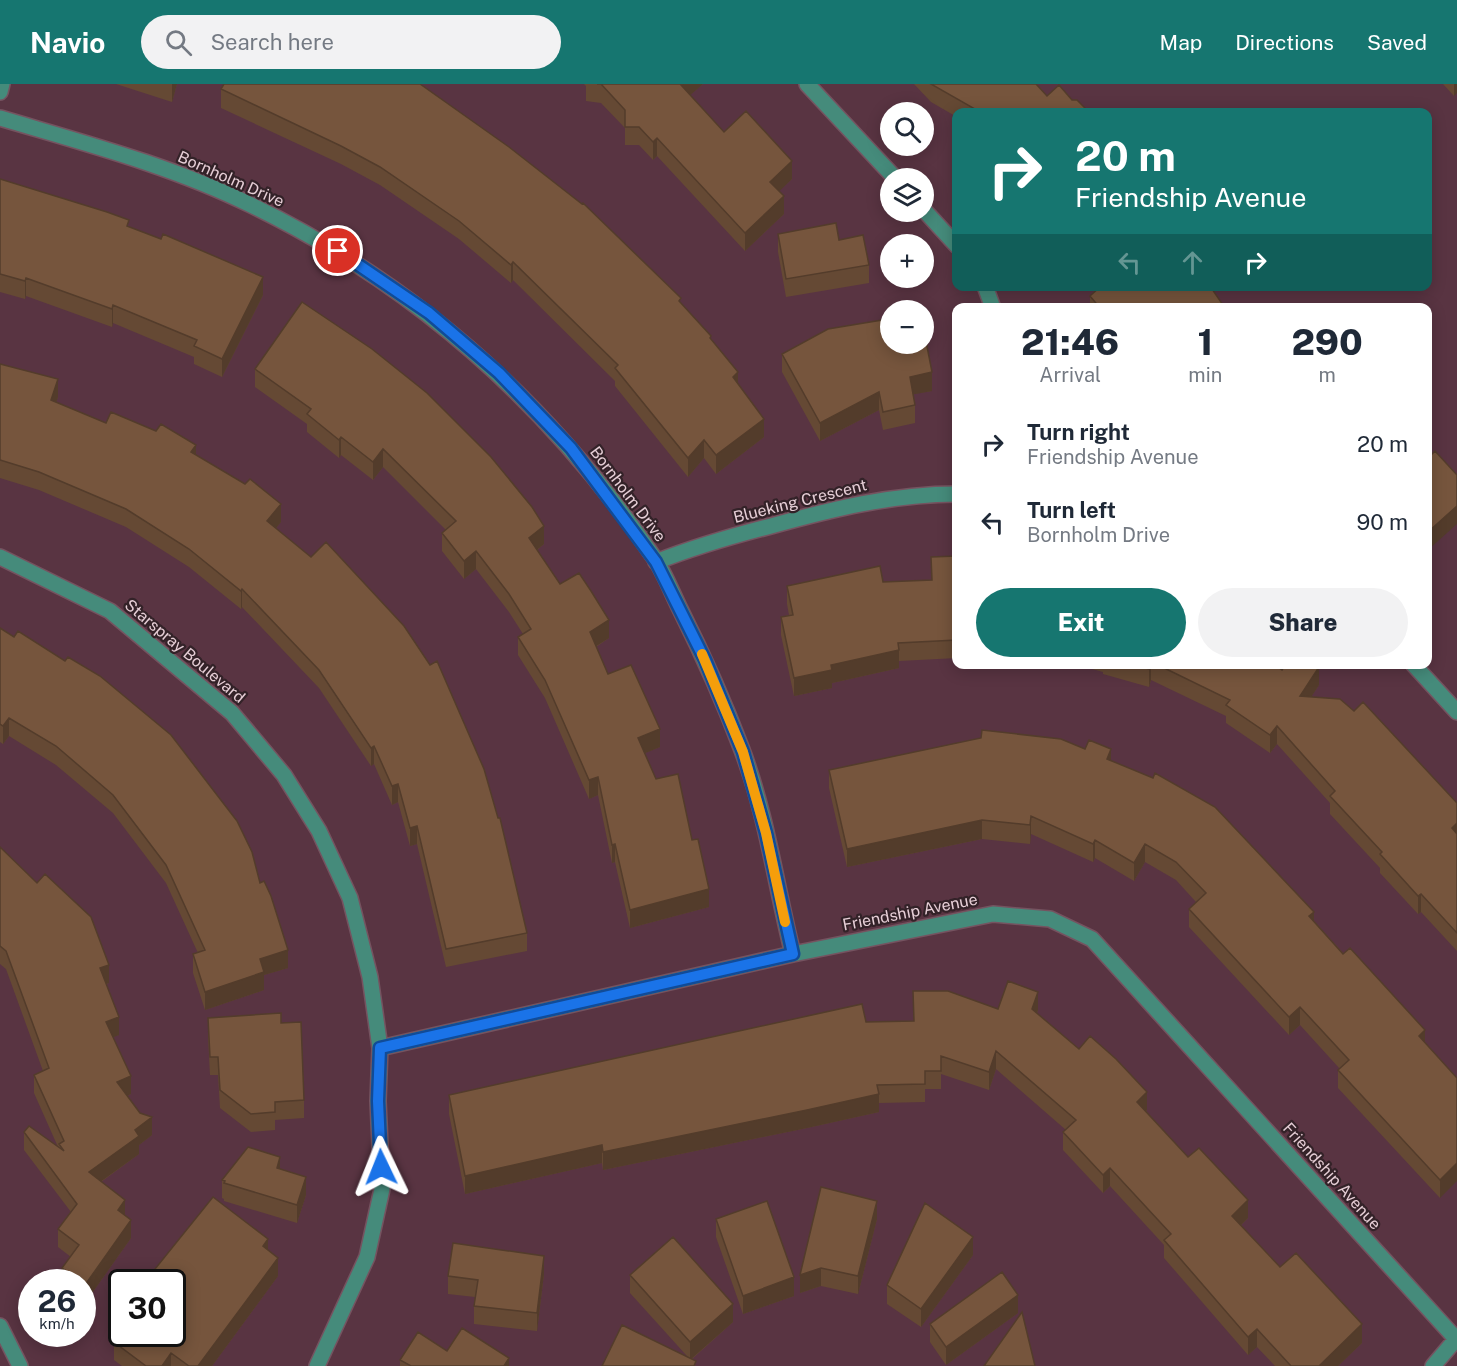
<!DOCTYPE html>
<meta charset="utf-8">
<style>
:root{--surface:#fff;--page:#f2f2f3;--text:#1f2937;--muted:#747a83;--accent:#167670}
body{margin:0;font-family:"Public Sans",sans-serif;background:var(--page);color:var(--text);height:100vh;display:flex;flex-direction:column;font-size:22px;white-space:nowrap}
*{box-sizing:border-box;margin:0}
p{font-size:20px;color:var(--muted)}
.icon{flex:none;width:33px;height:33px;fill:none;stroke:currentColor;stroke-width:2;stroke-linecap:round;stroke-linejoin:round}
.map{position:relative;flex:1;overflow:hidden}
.panel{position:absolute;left:952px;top:219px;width:480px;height:366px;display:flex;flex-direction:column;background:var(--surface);border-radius:12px;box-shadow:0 3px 15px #0003}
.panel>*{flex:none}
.top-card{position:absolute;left:952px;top:24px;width:480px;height:183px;border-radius:12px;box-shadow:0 3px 15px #0003;background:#167670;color:#fff;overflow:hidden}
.controls{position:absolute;left:880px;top:18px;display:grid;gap:12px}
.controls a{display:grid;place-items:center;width:54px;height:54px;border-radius:50%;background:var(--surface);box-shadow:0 3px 15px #0003;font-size:30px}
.speed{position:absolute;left:18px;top:1185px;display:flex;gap:12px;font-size:30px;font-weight:700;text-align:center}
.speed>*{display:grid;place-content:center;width:78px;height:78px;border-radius:50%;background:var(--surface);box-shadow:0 3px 15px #0003;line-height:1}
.speed small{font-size:15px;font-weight:400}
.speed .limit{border:3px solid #111;border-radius:9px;background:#fff;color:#111}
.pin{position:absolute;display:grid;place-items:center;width:51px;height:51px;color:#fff;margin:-26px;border:3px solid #fff;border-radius:50%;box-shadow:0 2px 6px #0007}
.me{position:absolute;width:66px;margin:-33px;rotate:358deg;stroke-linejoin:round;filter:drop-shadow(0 0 4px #0008)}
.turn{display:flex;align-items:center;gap:21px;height:126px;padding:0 24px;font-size:27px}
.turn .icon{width:78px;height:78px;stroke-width:2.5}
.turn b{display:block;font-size:42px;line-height:51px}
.lanes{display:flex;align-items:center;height:57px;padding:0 24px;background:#0003;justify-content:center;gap:30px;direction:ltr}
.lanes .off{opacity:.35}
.eta{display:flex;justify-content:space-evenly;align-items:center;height:102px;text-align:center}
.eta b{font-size:36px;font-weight:800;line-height:42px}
.action{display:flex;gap:12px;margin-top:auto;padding:12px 24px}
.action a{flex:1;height:69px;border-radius:36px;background:var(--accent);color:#fff;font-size:24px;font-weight:800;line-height:69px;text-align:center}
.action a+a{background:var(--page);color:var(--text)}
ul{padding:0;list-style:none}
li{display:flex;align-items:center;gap:18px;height:78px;padding:0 24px}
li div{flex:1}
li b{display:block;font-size:22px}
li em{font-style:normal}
header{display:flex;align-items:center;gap:36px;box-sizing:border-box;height:84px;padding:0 30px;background:var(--accent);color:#fff}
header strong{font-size:28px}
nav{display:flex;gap:33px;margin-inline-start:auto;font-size:21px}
.search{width:420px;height:54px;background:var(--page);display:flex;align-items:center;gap:15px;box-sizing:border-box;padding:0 21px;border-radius:33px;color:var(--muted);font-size:22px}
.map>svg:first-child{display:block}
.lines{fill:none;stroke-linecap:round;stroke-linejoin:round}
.minor-casing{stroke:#755360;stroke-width:18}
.minor{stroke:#458b7b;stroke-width:15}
.wall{fill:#654934}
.shaded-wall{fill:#533c2b}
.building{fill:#76553d;stroke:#533c2b;stroke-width:1.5}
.route-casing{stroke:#114b97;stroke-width:15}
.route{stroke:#1a73e8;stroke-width:10}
.slow{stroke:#f59e0b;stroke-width:10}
.labels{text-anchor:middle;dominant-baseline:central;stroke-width:4.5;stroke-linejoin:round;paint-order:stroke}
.street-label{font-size:16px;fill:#e6ced6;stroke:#332228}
</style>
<header>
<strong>Navio</strong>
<div class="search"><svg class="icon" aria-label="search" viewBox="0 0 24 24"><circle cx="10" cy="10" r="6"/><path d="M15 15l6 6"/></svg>Search here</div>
<nav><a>Map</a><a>Directions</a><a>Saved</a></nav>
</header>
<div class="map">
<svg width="1457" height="1282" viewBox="0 0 1457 1282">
<rect width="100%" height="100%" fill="#593442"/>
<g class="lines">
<defs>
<path id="minor" d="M807 0 895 94
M0 8 2 0
M0 34C84 59 172 82 251 121 418 202 551 322 655 475 665 490 672 509 680 525 703 571 724 618 742 666 767 732 776 803 793 870
M924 126 957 162
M985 202 993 224
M0 473 110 527 232 629 284 691 319 747 350 814 370 893 380 964 378 1017 382 1105 367 1173 317 1282
M656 478C694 463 732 452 771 442 832 425 893 410 957 410
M1413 580 1457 628
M380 964 793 870 993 830 1050 835 1092 855 1457 1256
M0 1242 20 1282
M1433 1282 1456 1255"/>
</defs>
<use href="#minor" class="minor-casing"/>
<use href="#minor" class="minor"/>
</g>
<path class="wall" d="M116 0H177L172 18Z
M584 0H703L690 11 724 48 792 95 779 107 784 130 745 167 657 72 653 76 639 61H625V44L601 19 586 17V2Z
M914 0H1036L1047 12 1072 16 1086 28H957V33L931 18Z
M1443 0H1457L1454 12Z
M221 5 681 219 711 256 738 301 764 353 716 390 704 374 688 393 615 302V297L513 196 511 199 459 155 380 101 341 80 221 24Z
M0 95 129 143 263 211 222 293 194 280V273L113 239 112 243 26 212 25 215 0 208Z
M778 150 839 156 869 181V199L786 213 778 168Z
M1096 202H1210L1225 224H1090V212L1096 207Z
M782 270 932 307 913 310 915 321V339L883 346 879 326 820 357 782 288Z
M0 280 58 313 56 318 106 339 196 371 281 438 276 444 527 849V867L446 883 417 760 410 762 398 718 392 721 374 680 371 682 319 604 242 523 241 525 189 483 126 443 39 406 0 394Z
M255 285 544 460 537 466 560 500 609 554 596 563 608 590 660 663 645 669 656 695 692 756 709 823 630 844 615 778 612 779 598 711 589 715 545 614 518 571V553L523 550 509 528 476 485 464 495 442 467V449L446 446 383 383 373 396 341 371 339 374 307 348V340L255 303Z
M957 472V574L899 577V584L832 599V604L794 612 781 551V533L789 531 787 520V502L932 496 931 473Z
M0 544 260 799 288 884 264 891V906L205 926 193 889V870L198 869 166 799 113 729 56 681 9 652 3 660 0 658Z
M1074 580H1274L1282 586 1319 601 1311 613 1457 719V867L1421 828 1418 830 1380 789V784L1330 730V719L1277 660 1270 669 1226 639V632L1151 596 1149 603 1103 590V588Z
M1111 677 1314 837 1457 994 1440 1114 1338 1004V986L1340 985 1300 941 1289 951 1189 843V825L1196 818 1176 796 1145 778 1134 797 1095 774 1093 778 1031 750 1030 760 982 755 847 783 829 704V686Z
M0 763 109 899 106 900 119 951 113 953 131 1010 127 1012 152 1051 139 1061V1070L101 1098 125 1131 131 1154 85 1219 82 1217V1198H62V1184L71 1173 58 1163V1145L71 1128 24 1066V1048L58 1063 34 1009V991L43 987 6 885 0 880Z
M998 925 1038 926 1037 929 1147 1026 1146 1027 1188 1073 1248 1134 1241 1141 1280 1183 1362 1259 1338 1282H1275L1257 1263 1248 1271 1164 1174V1161L1110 1102 1103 1109 1063 1066V1048L1066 1046 996 985 989 1006 941 990V1005H925V1018L879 1019V1028L807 1044 603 1086 602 1079 465 1110 449 1030V1011L866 938 913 937Z
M208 934 281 939 304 1016V1034L275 1036V1046L251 1048 220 1024 218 991H210L208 952Z
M280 1085 306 1111 297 1139 224 1117V1115L222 1114V1096Z
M716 1135 794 1212 743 1230 716 1153Z
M877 1135 858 1210 821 1202 800 1209V1191Z
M268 1166 278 1192 212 1282H122L114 1276V1258L172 1198H155V1185Z
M973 1171 921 1243 887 1220V1201Z
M544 1190 537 1247 474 1240V1222L475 1213 448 1210V1192Z
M630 1191 733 1238 692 1275 696 1282 630 1209Z
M1018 1229 946 1281 930 1258V1240Z
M447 1267 509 1282H400V1276Z"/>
<path class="shaded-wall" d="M172 0H177L172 18Z
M683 0H703L681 19V1Z
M1454 0H1457V9L1454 12Z
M657 54V72L653 76V58Z
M792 77V95L770 116V98Z
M784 112V130L745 167V149Z
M513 178V196L511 199V181Z
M263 193V211L222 293V275Z
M26 194V212L25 215V197Z
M113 221V239L112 243V225Z
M738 288V306L733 293Z
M932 288V307L910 311V293Z
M58 295V313L51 334V316Z
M879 308V326L820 357V339Z
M764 335V353L716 390V371Z
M341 353V371L339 374V356Z
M704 356V374L688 393V374Z
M196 361V379L191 368Z
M383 365V383L373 396V378Z
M281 420V438L267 455V437Z
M1457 422V440L1428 466V448Z
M544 442V460L529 472V454Z
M476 467V485L464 495V477Z
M242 505V523L241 525V507Z
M609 536V554L590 566V548Z
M899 566V584L832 599V604L794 612V594L831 581Z
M1150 580H1151V596L1149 603V585Z
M1319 583V601L1300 630V612Z
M9 634V652L3 660V642Z
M1277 642V660L1270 669V651Z
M660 645V663L638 672V654Z
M374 662V680L371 682V664Z
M1111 665V683L1107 675Z
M598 693V711L589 715V696Z
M398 700V718L392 721V702Z
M1031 732V750L1030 760V741Z
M982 736V755L847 783V765Z
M1457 739V757L1452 744Z
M417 742V760L410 762V744Z
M1095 756V774L1093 778V760Z
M615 760V778L612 779V761Z
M1145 760V778L1134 797V779Z
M709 805V823L630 844V826Z
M1421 810V828L1418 830V812Z
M1314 828V846L1309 832Z
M288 866V884L264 891V906L205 926V908L260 875Z
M109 881V899L100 902V884Z
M1038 908V926L1032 943V925Z
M1300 923V941L1289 951V933Z
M119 933V951L106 956V938Z
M1425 946V964L1419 952Z
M996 967V985L989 1006V988Z
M131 992V1010L117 1016V998Z
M1147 1008V1026L1137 1036V1018Z
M879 1010V1028L807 1044 603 1086V1068Z
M152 1033V1051L139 1061V1070L89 1106V1088L135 1046Z
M602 1061V1079L465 1110V1092Z
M280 1073V1091L277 1084Z
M1457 1079V1097L1440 1114V1096Z
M1110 1084V1102L1103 1109V1091Z
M306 1093V1111L297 1139V1121Z
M125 1116V1134L118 1126Z
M1248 1116V1134L1232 1150V1132Z
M877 1117V1135L858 1210V1192Z
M131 1136V1154L85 1219V1201Z
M973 1153V1171L921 1243V1225Z
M268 1155V1173L263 1162Z
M544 1172V1190L537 1247V1229Z
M278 1174V1192L212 1282H198Z
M821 1184V1202L800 1209V1191Z
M794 1193V1212L743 1230V1212Z
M1018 1211V1229L946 1281V1263Z
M733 1220V1238L690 1276V1258Z
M1362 1240V1259L1338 1282H1319Z
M1257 1245V1263L1248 1271V1253Z
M171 1269V1282H162Z
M509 1274V1282H504Z"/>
<path class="building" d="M224 0H420L509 63 582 120 583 119 681 214 679 217 711 252 710 254 738 288 733 293 764 335 716 371 704 356 688 374 615 284 618 281 513 178 511 181 459 137 380 83 341 62 221 5Z
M597 0H683L681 1 724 48 746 27 792 77 770 98 784 112 745 149 657 54 653 58 639 43H625V26L601 0Z
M931 0H1036L1047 12 1059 1 1072 16H1077L1086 25V28H971L975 25Z
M0 95 107 128 129 136 127 142 161 155 163 150 263 193 222 275 194 262 197 256 113 221 112 225 26 194 25 197 0 190Z
M836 139 839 156 863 151 869 181 786 195 778 150Z
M1101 202H1210L1225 224H1100L1090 212Z
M302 218 372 265 427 309 491 373 532 423 544 442 529 454 560 500 579 489 591 507 609 536 590 548 608 590 631 581 660 645 638 654 656 695 678 690 692 756 698 755 709 805 630 826 615 760 612 761 598 693 589 696 545 596 518 553 531 545 509 510 476 467 464 477 442 449 456 437 383 365 373 378 341 353 339 356 307 330 311 325 255 285Z
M889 224 893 226H891V260H924V247L932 288 910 293 915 321 883 328 879 308 820 339 782 270 828 245 882 236Z
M0 280 58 295 51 316 106 339 111 328 156 347 161 340 196 361 191 368 245 400 250 395 281 420 267 437 311 473 326 458 404 542 430 581 437 577 484 685 498 734H500L527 849 446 865 417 742 410 744 398 700 392 702 374 662 371 664 319 586 242 505 241 507 189 465 126 425 39 388 0 376Z
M1435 367 1457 391V422L1428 448V374Z
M957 472V556L898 559 899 566 831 581 832 586 794 594 781 533 793 531 787 502 880 482 883 498 932 496 931 473Z
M0 544 14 553 18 547 65 577 68 573 100 592 171 651 217 711 237 737 252 768 260 799 264 797 271 812 288 866 260 875 264 888 205 908 193 870 205 866 166 781 113 711 56 662 9 634 3 642 0 640Z
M1132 580H1150L1149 585Z
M1156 580H1274L1282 586 1286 580H1316L1319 583 1300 612 1340 615 1354 627 1363 618 1457 719V739L1452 744 1457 750V849L1421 810 1418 812 1380 770 1382 768 1330 712 1335 707 1277 642 1270 651 1226 621 1230 616Z
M982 646 1061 655 1085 665 1089 656 1111 665 1107 675 1153 694 1155 689 1215 723 1314 828 1309 832 1343 870 1350 864 1425 946 1419 952 1457 994V1079L1440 1096 1338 986 1349 976 1300 923 1289 933 1189 825 1206 809 1176 778 1145 760 1134 779 1095 756 1093 760 1031 732 1030 741 982 736 847 765 829 686 981 654Z
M0 763 37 799 45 790 91 833 109 881 100 884 119 933 106 938 131 992 117 998 140 1029 152 1033 135 1046 139 1052 89 1088 125 1116 118 1126 131 1136 85 1201 62 1184 79 1161 58 1145 77 1120 24 1048 29 1042 64 1067 59 1060 64 1057 34 991 49 984 6 867 0 862Z
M1008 897 1038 908 1032 925 1079 965 1090 952 1116 975 1147 1008 1137 1018 1188 1073 1199 1064 1248 1116 1232 1132 1280 1183 1296 1169 1362 1240 1319 1282H1291L1257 1245 1248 1253 1164 1156 1171 1150 1110 1084 1103 1091 1063 1048 1076 1036 996 967 989 988 941 972V987H925V1000L877 1001 879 1010 807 1026 603 1068 602 1061 465 1092 449 1011 862 920 866 938 914 937 913 907H948L998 925Z
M281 929V939L301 938 304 1016 275 1018V1028L251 1030 220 1006 218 973H210L208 934Z
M248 1063 280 1073 277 1084 306 1093 297 1121 224 1099 225 1097 222 1096Z
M821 1103 877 1117 858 1192 821 1184 800 1191Z
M213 1113 268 1155 263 1162 278 1174 198 1282H189L171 1269 162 1282H146L114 1258 122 1248V1250H172V1198H159L164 1191 155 1185Z
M767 1117 794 1193 743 1212 716 1135Z
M925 1119 973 1153 921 1225 887 1201Z
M673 1153 733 1220 690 1258 630 1191Z
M453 1159 544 1172 537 1229 474 1222 478 1196 448 1192Z
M1002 1188 1018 1211 946 1263 930 1240Z
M1022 1228 1035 1282H984Z
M622 1241 696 1277 694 1282H602Z
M462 1244 509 1274 504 1282H411L400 1276 418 1248 447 1267Z"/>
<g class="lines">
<defs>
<path id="route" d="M338 167 429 229 499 289 571 364 656 478 705 576 743 668 766 749 793 870 380 964 378 1017 381 1083"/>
</defs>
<use href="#route" class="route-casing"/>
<use href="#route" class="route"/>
<path class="slow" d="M702 570 743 668 766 749 785 838"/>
</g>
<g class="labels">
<g class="street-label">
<text transform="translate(231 95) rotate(24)">Bornholm Drive</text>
<text transform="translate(628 410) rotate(53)">Bornholm Drive</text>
<text transform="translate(800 417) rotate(-14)">Blueking Crescent</text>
<text transform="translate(185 567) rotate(40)">Starspray Boulevard</text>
<text transform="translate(910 828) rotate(-11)">Friendship Avenue</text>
<text transform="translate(1332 1092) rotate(48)">Friendship Avenue</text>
</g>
</g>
</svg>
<div class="controls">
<a><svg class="icon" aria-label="search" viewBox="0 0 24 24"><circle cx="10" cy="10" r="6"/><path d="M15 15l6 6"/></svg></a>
<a><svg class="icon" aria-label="layers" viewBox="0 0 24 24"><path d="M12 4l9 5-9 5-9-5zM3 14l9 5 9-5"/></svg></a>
<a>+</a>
<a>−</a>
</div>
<div class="speed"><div>26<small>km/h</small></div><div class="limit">30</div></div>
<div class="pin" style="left:338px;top:167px;background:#d93025"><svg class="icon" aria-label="arrive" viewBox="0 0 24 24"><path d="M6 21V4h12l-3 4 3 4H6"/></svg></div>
<svg class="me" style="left:381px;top:1083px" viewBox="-20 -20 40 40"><path d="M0-17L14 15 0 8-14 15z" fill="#1a73e8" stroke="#fff" stroke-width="4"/></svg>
<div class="top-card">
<div class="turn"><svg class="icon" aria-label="right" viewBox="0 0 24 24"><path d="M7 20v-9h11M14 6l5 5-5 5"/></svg><div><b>20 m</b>Friendship Avenue</div></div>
<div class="lanes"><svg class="icon off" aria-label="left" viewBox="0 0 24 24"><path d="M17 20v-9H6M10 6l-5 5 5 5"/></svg><svg class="icon off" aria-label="ahead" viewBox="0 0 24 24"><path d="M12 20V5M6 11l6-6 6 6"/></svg><svg class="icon" aria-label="right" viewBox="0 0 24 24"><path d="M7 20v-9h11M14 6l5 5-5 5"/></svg></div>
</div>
<section class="panel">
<div class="eta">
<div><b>21:46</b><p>Arrival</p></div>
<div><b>1</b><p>min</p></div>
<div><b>290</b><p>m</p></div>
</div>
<ul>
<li><svg class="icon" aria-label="right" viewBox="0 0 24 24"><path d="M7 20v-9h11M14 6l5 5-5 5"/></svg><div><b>Turn right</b><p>Friendship Avenue</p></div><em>20 m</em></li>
<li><svg class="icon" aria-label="left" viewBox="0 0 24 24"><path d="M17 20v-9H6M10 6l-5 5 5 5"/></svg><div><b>Turn left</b><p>Bornholm Drive</p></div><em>90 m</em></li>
</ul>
<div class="action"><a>Exit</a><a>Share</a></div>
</section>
</div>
